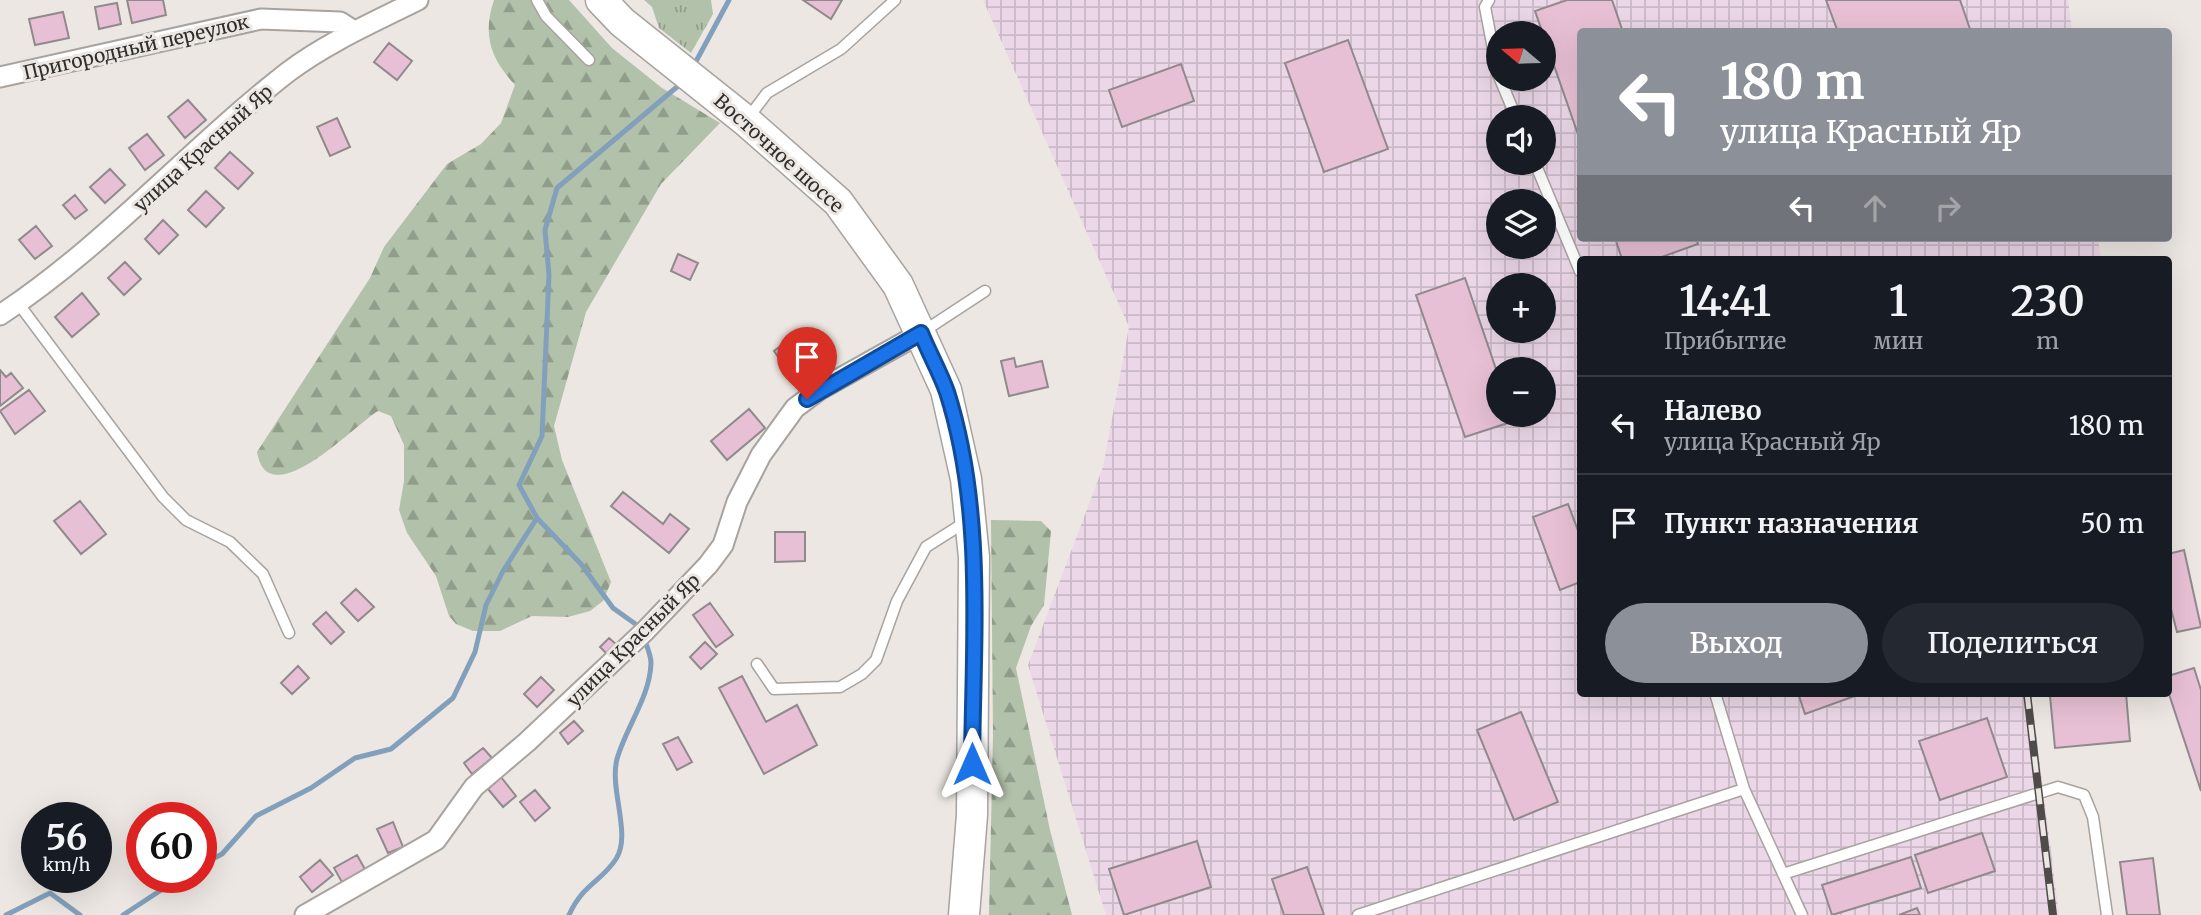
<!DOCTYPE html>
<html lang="ru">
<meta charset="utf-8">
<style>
:root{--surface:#171b24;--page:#242831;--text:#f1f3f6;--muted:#9ea1a6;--line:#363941;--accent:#8c9099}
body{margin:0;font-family:Merriweather,serif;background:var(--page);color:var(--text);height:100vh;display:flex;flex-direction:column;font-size:26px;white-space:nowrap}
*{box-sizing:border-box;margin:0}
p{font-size:23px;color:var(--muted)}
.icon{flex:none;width:38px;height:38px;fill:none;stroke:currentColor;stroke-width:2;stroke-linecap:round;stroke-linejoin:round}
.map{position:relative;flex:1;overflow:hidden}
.drawer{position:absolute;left:1577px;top:256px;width:595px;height:441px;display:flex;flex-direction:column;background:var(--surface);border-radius:7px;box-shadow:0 7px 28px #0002}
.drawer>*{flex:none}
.top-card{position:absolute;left:1577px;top:28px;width:595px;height:214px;border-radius:7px;box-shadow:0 7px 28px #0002;background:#8c9099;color:#fff;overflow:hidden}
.needle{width:46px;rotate:289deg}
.controls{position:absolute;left:1486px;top:21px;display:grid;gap:14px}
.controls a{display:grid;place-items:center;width:70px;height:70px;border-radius:50%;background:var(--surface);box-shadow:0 7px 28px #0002;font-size:35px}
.speed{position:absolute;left:21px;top:802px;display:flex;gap:14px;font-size:35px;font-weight:700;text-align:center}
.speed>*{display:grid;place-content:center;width:91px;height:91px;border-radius:50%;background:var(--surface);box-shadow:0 7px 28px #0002;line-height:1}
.speed small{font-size:18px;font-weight:400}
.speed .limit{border:10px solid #d22;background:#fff;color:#111}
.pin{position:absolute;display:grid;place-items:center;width:60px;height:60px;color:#fff;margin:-72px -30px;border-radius:50% 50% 50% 0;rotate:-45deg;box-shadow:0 0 7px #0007}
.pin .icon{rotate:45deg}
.me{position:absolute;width:77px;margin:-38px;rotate:0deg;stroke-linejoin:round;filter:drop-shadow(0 0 5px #0008)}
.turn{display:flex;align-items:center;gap:24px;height:147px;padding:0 28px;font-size:32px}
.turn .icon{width:91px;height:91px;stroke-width:2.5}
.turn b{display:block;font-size:49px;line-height:60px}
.lanes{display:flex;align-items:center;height:66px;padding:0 28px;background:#0003;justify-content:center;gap:35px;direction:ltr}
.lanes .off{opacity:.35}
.eta{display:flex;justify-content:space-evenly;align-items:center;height:119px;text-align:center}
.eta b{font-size:42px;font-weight:600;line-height:49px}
.cta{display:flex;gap:14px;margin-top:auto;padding:14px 28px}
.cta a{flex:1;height:80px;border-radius:42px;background:var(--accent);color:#fff;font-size:28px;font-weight:600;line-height:80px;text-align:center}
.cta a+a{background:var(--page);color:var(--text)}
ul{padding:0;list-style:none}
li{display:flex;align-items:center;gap:21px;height:98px;padding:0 28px;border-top:2px solid var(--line)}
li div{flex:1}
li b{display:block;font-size:26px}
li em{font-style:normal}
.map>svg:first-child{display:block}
.industrial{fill:url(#industrial-grid);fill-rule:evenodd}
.grass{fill:url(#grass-tufts)}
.forest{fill:url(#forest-firs)}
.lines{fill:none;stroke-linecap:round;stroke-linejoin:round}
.stream{stroke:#82a0bb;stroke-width:5}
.building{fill:#e8c0d5;stroke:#908a8d;stroke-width:2}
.service-casing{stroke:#a8a39f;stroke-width:13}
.minor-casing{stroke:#a8a39f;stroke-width:23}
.primary-casing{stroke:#a8a39f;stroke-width:33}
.service{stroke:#fff;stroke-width:10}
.minor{stroke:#fff;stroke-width:19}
.primary{stroke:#fff;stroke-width:30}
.rail-casing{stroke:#4e4c49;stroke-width:8}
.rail{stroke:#ece7e2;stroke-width:5;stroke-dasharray:16;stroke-linecap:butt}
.route-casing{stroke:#114b97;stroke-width:18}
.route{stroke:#1a73e8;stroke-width:12}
.labels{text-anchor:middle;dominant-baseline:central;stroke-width:6;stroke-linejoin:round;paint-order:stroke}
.street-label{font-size:19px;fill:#2f2e2c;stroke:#ece7e2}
</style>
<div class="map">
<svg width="2201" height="915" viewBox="0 0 2201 915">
<defs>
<pattern id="industrial-grid" width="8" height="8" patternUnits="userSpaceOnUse" patternTransform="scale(1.75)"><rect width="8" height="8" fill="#ebd7e7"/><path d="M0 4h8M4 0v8" fill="none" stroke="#cab9c6"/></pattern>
<pattern id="grass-tufts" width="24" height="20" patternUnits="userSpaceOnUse" patternTransform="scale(1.75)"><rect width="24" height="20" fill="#b2c1aa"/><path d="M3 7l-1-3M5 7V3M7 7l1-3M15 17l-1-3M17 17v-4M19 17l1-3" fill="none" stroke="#919d8b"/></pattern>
<pattern id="forest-firs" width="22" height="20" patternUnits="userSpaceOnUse" patternTransform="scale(1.75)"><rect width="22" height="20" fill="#b2c1aa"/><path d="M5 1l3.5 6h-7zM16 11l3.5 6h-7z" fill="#919d8b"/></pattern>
</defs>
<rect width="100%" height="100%" fill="#ece7e2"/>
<path class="industrial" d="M983 0H2068L2072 31 1580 32V238H2098L2101 259H1580V693H2031L2059 915H1106L1028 665 1103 467 1129 327ZM1498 33H1544V79H1498ZM1498 117H1544V163H1498ZM1498 201H1544V247H1498ZM1498 285H1544V331H1498ZM1498 369H1544V415H1498Z"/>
<path class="grass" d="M644 0H711L713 14 691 53 659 28 652 7Z"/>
<path class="forest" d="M494 0H569L612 48 662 88 720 123 661 184 586 312 554 426 562 460 611 582 603 601 590 611 568 617 532 616 500 631H473L456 624 449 616 436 576 407 533 399 510 404 481V445L391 416 378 411C356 424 268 517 257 452L370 278 384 247 447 164 481 144 501 123 515 85C491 59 482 35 494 0Z
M991 520 1041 521 1051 531 1044 605 1031 626 1016 668 1050 830 1072 915H989L993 736Z"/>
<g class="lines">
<path class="stream" d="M693 67 729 0
M537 518 581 564 613 608 641 628
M201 865 222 854 256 816 311 788 355 758 391 749 453 698 475 652 486 605 503 571 537 518 519 485 542 436 549 275 545 230 557 188 684 81
M6 915 50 893 80 915
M123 915 181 877
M569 915C583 884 601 882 616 859 632 835 609 789 617 759 626 727 650 697 651 663 651 655 646 645 644 637"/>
</g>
<path class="building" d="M127 0H163L166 15 132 23Z
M803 0H842L831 19Z
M1567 0H1612L1623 32H1580V140L1535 11Z
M1826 0H1960L1971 32H1838Z
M117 3 121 24 99 29 95 7Z
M63 12 69 38 35 45 29 19Z
M1348 40 1388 149 1324 172 1285 63Z
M389 43 412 61 397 80 374 62Z
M1181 64 1194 101 1122 127 1109 90Z
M188 100 206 120 185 138 168 117Z
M337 118 350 147 330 156 317 127Z
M147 134 164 155 145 170 129 148Z
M230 152 253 173 238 189 215 168Z
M110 169 125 185 105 203 90 187Z
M206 191 224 208 206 227 188 210Z
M75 195 87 210 75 219 63 205Z
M163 220 178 235 159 254 145 239Z
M36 226 52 246 35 259 19 240Z
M1615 238H1696L1698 244 1656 259H1622Z
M678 254 698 263 690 280 671 271Z
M125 262 141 279 124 295 108 278Z
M1465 278 1498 375V415H1512L1514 421 1465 437 1416 295Z
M82 293 99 314 72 337 55 317Z
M802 330 818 353 790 374 774 351Z
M1014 358 1016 367 1042 361 1048 387 1009 396 1001 361Z
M0 370 6 377 11 373 23 388 0 406Z
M29 390 45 411 15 434 0 411Z
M749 409 765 428 727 460 711 441Z
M623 492 663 524 670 514 689 529 669 553 611 506Z
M80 501 106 534 81 554 54 521Z
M1568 504 1580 536V582L1560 590 1533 517Z
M775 532H805V561L775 562Z
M2184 550 2201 627 2177 632 2168 597V554Z
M356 589 374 607 358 621 341 603Z
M710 603 733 635 716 647 693 615Z
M326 612 344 632 331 644 313 624Z
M609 638 617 645 608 655 600 647Z
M705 642 717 654 701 669 690 657Z
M298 666 309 678 292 694 281 683Z
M2194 668 2201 690V791L2168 691V676Z
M742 676 766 722 797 705 817 745 764 774 719 688Z
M541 677 554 690 537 707 524 694Z
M1798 693H1863L1805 714Z
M2086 693H2126L2130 741 2055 748 2050 696Z
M1521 712 1558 802 1514 820 1477 730Z
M1987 718 2007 777 1940 800 1919 741Z
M574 721 583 731 568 744 560 733Z
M678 737 692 762 677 770 663 744Z
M483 748 492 758 472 774 464 763Z
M501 777 516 796 503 807 488 789Z
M535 790 550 808 535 821 520 802Z
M393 822 403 847 388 853 377 829Z
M1982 833 1995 871 1928 893 1915 855Z
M1197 841 1211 887 1124 915 1109 869Z
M357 855 366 871 343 884 334 868Z
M1911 857 1921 888 1832 915 1822 885Z
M2153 858 2160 915H2127L2120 862Z
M320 860 333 875 312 892 300 877Z
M1307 867 1324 915H1284L1272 879Z
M1917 908 1920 915H1899Z"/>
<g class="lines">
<defs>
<path id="service" d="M537 0 546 16 589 60
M1489 0 1485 7 1498 75
M1500 79 1516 117
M749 117 767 93 841 49 895 0
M1535 163 1580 271
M18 303 163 497 186 520 230 542 263 574 289 633
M924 331 985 291
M757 664 774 689 840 687 862 674 876 660 897 601 926 547 967 521
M1715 693 1744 789
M1783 874 2058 787 2084 795 2093 817 2107 915
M1358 915 1744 789 1802 915"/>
<path id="minor" d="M0 77 261 19 340 22 354 31
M0 315C105 246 189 149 288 72 328 42 374 22 418 0
M305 915 436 840 474 787 527 742 645 631 708 565 723 545 737 502 761 455 795 408 819 390 921 333"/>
<path id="primary" d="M601 0 622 22 746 121 838 202 898 285 946 390 966 479 974 557 972 815 964 915"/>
</defs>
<use href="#service" class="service-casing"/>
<use href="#minor" class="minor-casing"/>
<use href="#primary" class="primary-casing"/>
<use href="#service" class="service"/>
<use href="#minor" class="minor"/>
<use href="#primary" class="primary"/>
<defs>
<path id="rail" d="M2027 693 2053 915"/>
</defs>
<use href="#rail" class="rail-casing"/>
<use href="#rail" class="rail"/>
</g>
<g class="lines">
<defs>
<path id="route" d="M807 399 921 333C929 353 940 372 947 392 985 511 973 641 972 764"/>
</defs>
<use href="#route" class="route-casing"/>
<use href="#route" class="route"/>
</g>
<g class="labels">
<g class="street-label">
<text transform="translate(136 47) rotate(-13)">Пригородный переулок</text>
<text transform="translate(203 148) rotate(-42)">улица Красный Яр</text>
<text transform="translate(779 153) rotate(42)">Восточное шоссе</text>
<text transform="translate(633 640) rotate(-45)">улица Красный Яр</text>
</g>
</g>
</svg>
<div class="controls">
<a><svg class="needle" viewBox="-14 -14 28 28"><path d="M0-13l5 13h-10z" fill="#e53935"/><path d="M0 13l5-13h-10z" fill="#9ea1a6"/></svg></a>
<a><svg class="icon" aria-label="sound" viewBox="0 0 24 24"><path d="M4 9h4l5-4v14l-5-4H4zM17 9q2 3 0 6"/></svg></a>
<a><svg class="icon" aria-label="layers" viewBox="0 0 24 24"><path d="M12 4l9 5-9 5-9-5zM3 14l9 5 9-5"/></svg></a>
<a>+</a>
<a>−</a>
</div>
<div class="speed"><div>56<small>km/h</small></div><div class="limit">60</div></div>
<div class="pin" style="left:807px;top:399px;background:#d93025"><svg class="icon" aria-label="arrive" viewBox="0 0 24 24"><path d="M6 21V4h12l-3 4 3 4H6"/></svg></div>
<svg class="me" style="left:972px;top:764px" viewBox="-20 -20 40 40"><path d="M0-17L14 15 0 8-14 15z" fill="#1a73e8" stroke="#fff" stroke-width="4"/></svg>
<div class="top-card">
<div class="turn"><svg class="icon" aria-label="left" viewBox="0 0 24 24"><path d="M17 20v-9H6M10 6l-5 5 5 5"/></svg><div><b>180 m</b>улица Красный Яр</div></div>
<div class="lanes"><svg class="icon" aria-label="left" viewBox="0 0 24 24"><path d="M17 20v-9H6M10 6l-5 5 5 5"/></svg><svg class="icon off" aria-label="ahead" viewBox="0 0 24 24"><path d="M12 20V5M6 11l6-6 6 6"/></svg><svg class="icon off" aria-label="right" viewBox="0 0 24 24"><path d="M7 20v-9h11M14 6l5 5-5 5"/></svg></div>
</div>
<section class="drawer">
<div class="eta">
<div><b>14:41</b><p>Прибытие</p></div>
<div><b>1</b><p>мин</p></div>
<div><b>230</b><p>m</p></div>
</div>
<ul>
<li><svg class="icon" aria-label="left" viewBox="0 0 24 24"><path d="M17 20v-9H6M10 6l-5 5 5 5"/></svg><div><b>Налево</b><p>улица Красный Яр</p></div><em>180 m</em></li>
<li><svg class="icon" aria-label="arrive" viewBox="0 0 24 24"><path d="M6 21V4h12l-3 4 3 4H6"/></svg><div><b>Пункт назначения</b></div><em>50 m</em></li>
</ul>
<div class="cta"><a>Выход</a><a>Поделиться</a></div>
</section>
</div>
